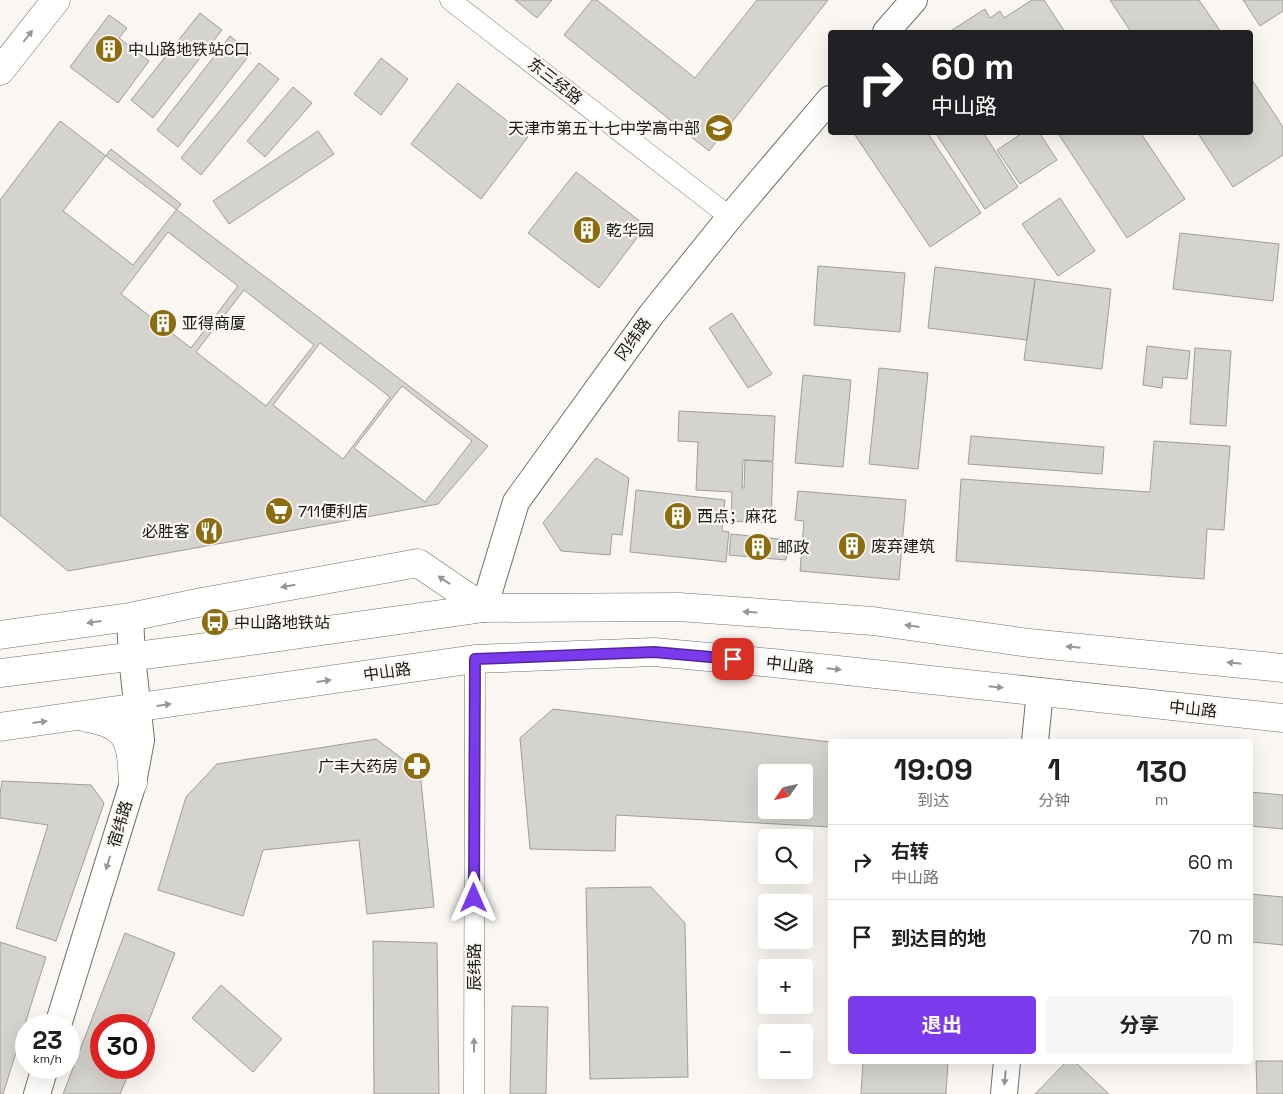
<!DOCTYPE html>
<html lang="zh">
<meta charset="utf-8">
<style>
:root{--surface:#fff;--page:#f6f6f6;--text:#202124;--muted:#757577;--line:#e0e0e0;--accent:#7c3aed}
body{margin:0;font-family:"Space Grotesk","Noto Sans SC",sans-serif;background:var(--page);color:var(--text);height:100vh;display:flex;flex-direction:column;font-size:19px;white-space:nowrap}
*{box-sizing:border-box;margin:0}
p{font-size:16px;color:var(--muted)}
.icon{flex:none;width:28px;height:28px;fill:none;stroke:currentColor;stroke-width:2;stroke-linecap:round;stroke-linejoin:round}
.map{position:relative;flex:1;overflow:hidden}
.details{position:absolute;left:828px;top:739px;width:425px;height:325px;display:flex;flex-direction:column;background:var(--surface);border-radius:5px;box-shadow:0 5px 20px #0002}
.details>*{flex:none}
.banner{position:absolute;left:828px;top:30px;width:425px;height:105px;border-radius:5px;box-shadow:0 5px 20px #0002;background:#202124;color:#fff;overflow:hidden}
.needle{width:32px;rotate:236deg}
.fabs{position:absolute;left:758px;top:764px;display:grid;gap:10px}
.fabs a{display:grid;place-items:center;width:55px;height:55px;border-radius:5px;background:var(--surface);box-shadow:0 5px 20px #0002;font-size:25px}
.speed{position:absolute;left:15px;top:1014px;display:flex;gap:10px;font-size:25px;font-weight:700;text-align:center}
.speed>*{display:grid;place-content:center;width:65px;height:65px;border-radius:50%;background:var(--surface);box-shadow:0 5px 20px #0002;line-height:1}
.speed small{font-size:12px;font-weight:400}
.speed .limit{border:8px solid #d22;background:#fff;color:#111}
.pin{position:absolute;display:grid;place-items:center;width:42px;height:42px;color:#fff;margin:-21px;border-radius:10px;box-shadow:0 2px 8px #0006}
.me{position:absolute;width:55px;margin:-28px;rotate:0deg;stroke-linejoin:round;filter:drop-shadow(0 0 4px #0008)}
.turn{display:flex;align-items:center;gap:18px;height:105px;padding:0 20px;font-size:22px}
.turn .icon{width:65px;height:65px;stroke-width:2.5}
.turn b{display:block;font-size:35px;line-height:42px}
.eta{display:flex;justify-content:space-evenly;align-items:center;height:85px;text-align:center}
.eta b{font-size:30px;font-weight:700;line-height:35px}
.cta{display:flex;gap:10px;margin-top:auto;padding:10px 20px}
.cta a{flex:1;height:58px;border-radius:5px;background:var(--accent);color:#fff;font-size:20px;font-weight:700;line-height:58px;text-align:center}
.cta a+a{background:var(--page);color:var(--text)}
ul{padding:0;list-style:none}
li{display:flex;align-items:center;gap:15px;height:75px;padding:0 20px;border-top:1px solid var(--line)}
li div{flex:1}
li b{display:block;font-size:19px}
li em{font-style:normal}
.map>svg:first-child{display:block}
.building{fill:#d5d3cd;stroke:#9f9d98;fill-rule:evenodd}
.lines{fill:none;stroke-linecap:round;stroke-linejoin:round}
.minor-casing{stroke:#72706b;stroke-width:21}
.tertiary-casing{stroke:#72706b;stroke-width:28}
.secondary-casing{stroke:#72706b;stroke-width:29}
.primary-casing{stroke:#72706b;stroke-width:29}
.minor{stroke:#fff;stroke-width:20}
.tertiary{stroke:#fff;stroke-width:26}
.secondary{stroke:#fff;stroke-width:28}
.primary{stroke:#fff;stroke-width:28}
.oneway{fill:#989796}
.route-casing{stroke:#51269a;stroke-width:12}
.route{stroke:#7c3aed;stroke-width:9}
.labels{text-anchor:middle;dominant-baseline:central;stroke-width:4.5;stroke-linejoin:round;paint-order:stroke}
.poi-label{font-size:16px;fill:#191816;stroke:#faf7f2;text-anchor:start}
.street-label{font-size:16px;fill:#191816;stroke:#faf7f2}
</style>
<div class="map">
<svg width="1283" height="1094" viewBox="0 0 1283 1094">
<rect width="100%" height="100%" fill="#faf7f2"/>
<path class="building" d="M515 0H552L537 18Z
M592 0H597L695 78 757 0H828L709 151 564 35Z
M1032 0H1044L1065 32H949L985 9 990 18 1000 11 1004 18Z
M1110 0H1199L1221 32H1131Z
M1243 0H1283V11L1260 26Z
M200 13 222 30 153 118 131 100Z
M109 15 127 28 119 38 149 61 118 103 70 67Z
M230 36 251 53 178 147 157 130Z
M381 58 408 79 381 115 354 94Z
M259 63 279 79 201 175 181 158Z
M1250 77 1283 127V155L1233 187 1197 132H1250Z
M458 83 528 137 481 199 411 144Z
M293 87 312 103 265 157 247 141Z
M60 121 488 446 438 504 68 571 0 515V200Z
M318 131 334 154 229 224 213 201Z
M853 132H927L981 213 930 247Z
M935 132H983L1018 187 985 209Z
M1024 132H1039L1057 160 1020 184 997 150Z
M1057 132H1140L1185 199 1127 238Z
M111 149 181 204 133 265 63 211Z
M576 172 646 226 599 288 528 233Z
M1060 198 1095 251 1058 276 1022 224Z
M168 232 238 286 191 348 121 294Z
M1180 233 1279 244 1273 301 1173 289Z
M818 266 905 273 900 332 814 325Z
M935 267 1035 279 1027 340 928 328Z
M1035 279 1111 289 1102 369 1024 360Z
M244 290 314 345 266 406 196 352Z
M732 313 772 374 748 388 709 328Z
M320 343 390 397 343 459 273 405Z
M1147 346 1190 351 1187 379 1163 377 1162 388 1143 385Z
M1195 348 1231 351 1226 426 1190 424Z
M879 368 928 373 918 469 869 464Z
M803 375 851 380 843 467 795 463Z
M402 386 472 441 425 502 354 448Z
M679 411 775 416 773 461 743 460 742 488H744L745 460 773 462 771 523 731 521 732 492 696 490 698 442 678 441Z
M971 436 1104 447 1102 474 968 464Z
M1154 441 1230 446 1224 530 1207 529 1204 579 956 561 961 479 1150 492Z
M596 458 629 478 622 535 612 534 610 555 561 551 543 523Z
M636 490 725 500 722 531 729 532 726 562 630 552Z
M798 491 906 500 899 580 800 571 804 521 795 520Z
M731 534 788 540 786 560 729 555Z
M553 709 830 742V827L616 815 615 851 530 849 520 738ZM766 772H804V810H766Z
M376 739 420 772 434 907 367 914 359 840 263 850 243 916 158 890 186 797 217 764Z
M2 781 91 785 104 803 56 941 16 928 48 825 0 818V794Z
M1250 792 1283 795V829L1250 826Z
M651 887 685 923 688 1077 590 1079 586 888Z
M1250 894 1283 897V945L1252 942 1250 964Z
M125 933 175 953 144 1033V1025H101V1068H131L120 1094H63Z
M373 941 437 943 439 1094H374Z
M0 942 46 957 3 1094H0Z
M221 985 282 1039 253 1072 192 1018Z
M512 1006 548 1007 546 1094H510Z
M863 1061H948L946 1094H861Z
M1067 1061H1074L1109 1094H1035Z
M1256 1061H1283V1094H1257Z"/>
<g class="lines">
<defs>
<path id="minor" d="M450 0 730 217
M474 1094 475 659"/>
<path id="tertiary" d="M886 32 914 0
M484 608 516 502 651 315 730 217 830 99
M1035 741 1040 692
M58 1025 133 783 141 740 132 657 130 617
M37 1094 45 1068
M1004 1094 1007 1061"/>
<path id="secondary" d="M0 635 130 617 202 602 418 563 484 608"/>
<path id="primary" d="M0 71 56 0
M0 673 215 646 484 608 679 607 873 621 1029 643 1283 668
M87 718C131 725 131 744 133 783
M0 727 475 659 654 652 773 663 1283 718"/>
</defs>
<use href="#minor" class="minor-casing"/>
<use href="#tertiary" class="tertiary-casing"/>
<use href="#secondary" class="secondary-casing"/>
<use href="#primary" class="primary-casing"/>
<use href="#minor" class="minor"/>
<use href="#tertiary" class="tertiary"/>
<use href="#secondary" class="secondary"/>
<use href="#primary" class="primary"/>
</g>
<defs><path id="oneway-solid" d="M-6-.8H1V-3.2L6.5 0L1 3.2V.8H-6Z" transform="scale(1.25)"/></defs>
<g class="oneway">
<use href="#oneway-solid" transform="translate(28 36) rotate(-52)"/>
<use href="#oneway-solid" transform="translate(444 580) rotate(-146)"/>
<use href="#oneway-solid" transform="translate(288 586) rotate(170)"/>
<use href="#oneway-solid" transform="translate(750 612) rotate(-176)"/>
<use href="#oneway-solid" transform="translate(94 622) rotate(172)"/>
<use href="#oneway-solid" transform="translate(912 626) rotate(-172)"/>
<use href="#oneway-solid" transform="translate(1073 647) rotate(-174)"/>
<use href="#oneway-solid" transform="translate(1234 663) rotate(-174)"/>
<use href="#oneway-solid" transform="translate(834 669) rotate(6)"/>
<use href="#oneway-solid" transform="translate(324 681) rotate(-8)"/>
<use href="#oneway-solid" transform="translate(996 687) rotate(6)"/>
<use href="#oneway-solid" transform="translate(164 705) rotate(-8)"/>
<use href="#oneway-solid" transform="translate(40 722) rotate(-7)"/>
<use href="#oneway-solid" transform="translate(108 863) rotate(107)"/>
<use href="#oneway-solid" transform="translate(474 1045) rotate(-90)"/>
<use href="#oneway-solid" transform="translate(1005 1078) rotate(95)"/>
</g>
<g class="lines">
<defs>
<path id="route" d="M474 898 475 659 654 652 733 659"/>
</defs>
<use href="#route" class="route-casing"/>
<use href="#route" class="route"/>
</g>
<defs>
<symbol id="building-disc" viewBox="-11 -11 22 22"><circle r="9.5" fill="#8c6e10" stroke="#faf7f2"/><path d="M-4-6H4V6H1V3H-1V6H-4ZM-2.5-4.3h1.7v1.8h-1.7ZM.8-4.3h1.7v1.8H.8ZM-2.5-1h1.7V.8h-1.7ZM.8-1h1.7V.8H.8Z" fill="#fff"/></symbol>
<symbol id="school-disc" viewBox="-11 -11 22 22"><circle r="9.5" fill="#8c6e10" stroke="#faf7f2"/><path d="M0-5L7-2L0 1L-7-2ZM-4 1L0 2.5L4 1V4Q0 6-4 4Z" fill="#fff"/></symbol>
<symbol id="supermarket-disc" viewBox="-11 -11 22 22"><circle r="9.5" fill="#8c6e10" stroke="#faf7f2"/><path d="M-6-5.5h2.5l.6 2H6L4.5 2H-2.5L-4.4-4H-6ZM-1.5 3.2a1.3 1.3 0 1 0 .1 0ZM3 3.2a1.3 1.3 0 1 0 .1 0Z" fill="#fff"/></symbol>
<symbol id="restaurant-disc" viewBox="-11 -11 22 22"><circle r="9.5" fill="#8c6e10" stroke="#faf7f2"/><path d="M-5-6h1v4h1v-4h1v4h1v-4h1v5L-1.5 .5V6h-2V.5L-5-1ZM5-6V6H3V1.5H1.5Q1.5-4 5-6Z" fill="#fff"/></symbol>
<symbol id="bus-disc" viewBox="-11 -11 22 22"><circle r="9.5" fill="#8c6e10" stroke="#faf7f2"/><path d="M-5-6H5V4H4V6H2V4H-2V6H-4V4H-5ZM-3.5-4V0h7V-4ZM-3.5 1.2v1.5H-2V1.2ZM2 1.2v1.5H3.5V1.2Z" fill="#fff"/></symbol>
<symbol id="pharmacy-disc" viewBox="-11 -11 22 22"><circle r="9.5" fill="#8c6e10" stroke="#faf7f2"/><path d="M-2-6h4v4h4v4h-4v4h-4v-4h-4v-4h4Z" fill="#fff"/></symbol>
</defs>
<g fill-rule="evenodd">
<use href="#building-disc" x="93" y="33" width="32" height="32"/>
<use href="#school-disc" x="703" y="112" width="32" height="32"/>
<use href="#building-disc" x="571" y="214" width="32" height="32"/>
<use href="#building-disc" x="147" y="307" width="32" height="32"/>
<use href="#supermarket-disc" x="263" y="495" width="32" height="32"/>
<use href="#building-disc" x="662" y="500" width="32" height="32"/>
<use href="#restaurant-disc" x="193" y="515" width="32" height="32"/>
<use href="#building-disc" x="836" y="530" width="32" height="32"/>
<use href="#building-disc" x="742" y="531" width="32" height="32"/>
<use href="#bus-disc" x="199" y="606" width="32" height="32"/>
<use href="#pharmacy-disc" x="401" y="750" width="32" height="32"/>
</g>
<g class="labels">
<g class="poi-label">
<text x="128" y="49">中山路地铁站C口</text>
<text x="700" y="128" text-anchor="end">天津市第五十七中学高中部</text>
<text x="606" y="230">乾华园</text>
<text x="182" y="323">亚得商厦</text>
<text x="298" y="511">711便利店</text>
<text x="697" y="516">西点；麻花</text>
<text x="190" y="531" text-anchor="end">必胜客</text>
<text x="871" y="546">废弃建筑</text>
<text x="777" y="547">邮政</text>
<text x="234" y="622">中山路地铁站</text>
<text x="398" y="766" text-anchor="end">广丰大药房</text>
</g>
<g class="street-label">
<text transform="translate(555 81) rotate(38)">东三经路</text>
<text transform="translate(633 339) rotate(-54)">冈纬路</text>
<text transform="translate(790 665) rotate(6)">中山路</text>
<text transform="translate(387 672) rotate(-8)">中山路</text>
<text transform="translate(1193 709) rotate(6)">中山路</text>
<text transform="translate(120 824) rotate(-73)">宿纬路</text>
<text transform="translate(474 967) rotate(-90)">辰纬路</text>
</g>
</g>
</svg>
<div class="fabs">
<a><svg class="needle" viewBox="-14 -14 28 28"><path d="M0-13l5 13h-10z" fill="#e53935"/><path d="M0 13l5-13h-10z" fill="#757577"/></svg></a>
<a><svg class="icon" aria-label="search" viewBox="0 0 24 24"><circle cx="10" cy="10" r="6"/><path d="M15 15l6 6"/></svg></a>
<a><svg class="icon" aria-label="layers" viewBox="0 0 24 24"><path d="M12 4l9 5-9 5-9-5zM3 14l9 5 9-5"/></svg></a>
<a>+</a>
<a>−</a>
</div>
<div class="speed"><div>23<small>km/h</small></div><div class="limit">30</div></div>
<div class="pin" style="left:733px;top:659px;background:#d93025"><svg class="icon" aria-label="arrive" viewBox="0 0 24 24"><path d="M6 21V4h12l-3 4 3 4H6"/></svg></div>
<svg class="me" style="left:474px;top:898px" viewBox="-20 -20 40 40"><path d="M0-17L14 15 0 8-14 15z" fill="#7c3aed" stroke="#fff" stroke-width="4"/></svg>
<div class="banner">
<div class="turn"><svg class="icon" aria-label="right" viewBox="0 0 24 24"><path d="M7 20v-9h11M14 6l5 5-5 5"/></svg><div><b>60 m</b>中山路</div></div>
</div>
<section class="details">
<div class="eta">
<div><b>19:09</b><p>到达</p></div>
<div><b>1</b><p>分钟</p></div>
<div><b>130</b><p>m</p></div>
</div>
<ul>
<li><svg class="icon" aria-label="right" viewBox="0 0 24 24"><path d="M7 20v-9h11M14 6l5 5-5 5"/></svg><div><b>右转</b><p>中山路</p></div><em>60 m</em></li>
<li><svg class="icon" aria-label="arrive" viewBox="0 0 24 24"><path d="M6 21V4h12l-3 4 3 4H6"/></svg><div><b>到达目的地</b></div><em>70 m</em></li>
</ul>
<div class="cta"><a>退出</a><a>分享</a></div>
</section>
</div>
